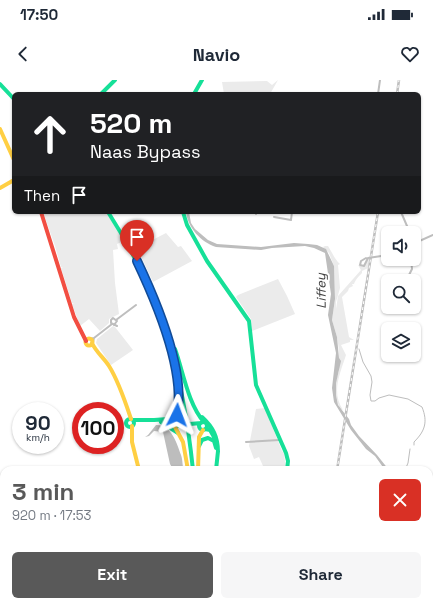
<!DOCTYPE html>
<meta charset="utf-8">
<style>
:root{--surface:#fff;--page:#f6f6f7;--text:#1f2937;--muted:#747a83;--accent:#595959}
body{margin:0;font-family:"Space Grotesk",sans-serif;background:var(--page);color:var(--text);height:100vh;display:flex;flex-direction:column;font-size:15px;white-space:nowrap}
*{box-sizing:border-box;margin:0}
p{font-size:13px;color:var(--muted)}
.icon{flex:none;width:22px;height:22px;fill:none;stroke:currentColor;stroke-width:2;stroke-linecap:round;stroke-linejoin:round}
.map{position:relative;flex:1;overflow:hidden}
.panel{position:absolute;left:0px;top:386px;width:433px;height:140px;display:flex;flex-direction:column;background:var(--surface);border-radius:12px 12px 0 0;box-shadow:0 1px 3px #0004}
.panel>*{flex:none}
.hud{position:absolute;left:12px;top:12px;width:409px;height:122px;border-radius:6px;box-shadow:0 1px 3px #0004;background:#202124;color:#fff;overflow:hidden}
.tools{position:absolute;left:381px;top:146px;display:grid;gap:8px}
.tools a{display:grid;place-items:center;width:40px;height:40px;border-radius:6px;background:var(--surface);box-shadow:0 1px 3px #0004;font-size:20px}
.speed{position:absolute;left:12px;top:322px;display:flex;gap:8px;font-size:20px;font-weight:700;text-align:center}
.speed>*{display:grid;place-content:center;width:52px;height:52px;border-radius:50%;background:var(--surface);box-shadow:0 1px 3px #0004;line-height:1}
.speed small{font-size:10px;font-weight:400}
.speed .limit{border:6px solid #d22;background:#fff;color:#111}
.pin{position:absolute;display:grid;place-items:center;width:34px;height:34px;color:#fff;margin:-41px -17px;border-radius:50% 50% 50% 0;rotate:-45deg;box-shadow:0 0 4px #0007}
.pin .icon{rotate:45deg}
.me{position:absolute;width:44px;margin:-22px;rotate:3deg;stroke-linejoin:round;filter:drop-shadow(0 0 3px #0008)}
.turn{display:flex;align-items:center;gap:14px;height:84px;padding:0 12px;font-size:18px}
.turn .icon{width:52px;height:52px;stroke-width:2.5}
.turn b{display:block;font-size:28px;line-height:34px}
.then{display:flex;align-items:center;height:38px;padding:0 12px;background:#0003;gap:8px;font-size:15px}
.round{display:grid;place-items:center;flex:none;width:42px;height:42px;border-radius:6px;background:var(--page)}
.summary{display:flex;align-items:center;justify-content:space-between;height:68px;padding:0 12px}
h1{font-size:24px;font-weight:700;line-height:30px;color:var(--accent)}
.cta{display:flex;gap:8px;margin-top:auto;padding:8px 12px}
.cta a{flex:1;height:46px;border-radius:6px;background:var(--accent);color:#fff;font-size:16px;font-weight:700;line-height:46px;text-align:center}
.cta a+a{background:var(--page);color:var(--text)}
.status{display:flex;justify-content:space-between;align-items:center;height:28px;padding:0 20px;background:var(--surface);direction:ltr}
.status svg{height:11px;fill:currentColor}
header{display:flex;justify-content:space-between;align-items:center;height:52px;padding:0 12px;background:var(--surface);font-size:18px;font-weight:700}
.map>svg:first-child{display:block}
.green{fill:#ebebeb}
.water{fill:#bdbdbd}
.lines{fill:none;stroke-linecap:round;stroke-linejoin:round}
.stream{stroke:#bdbdbd;stroke-width:1}
.street{stroke:#bebebe;stroke-width:2}
.fast{stroke:#16e098;stroke-width:4}
.slow{stroke:#ffcf43;stroke-width:4}
.jam{stroke:#f24e42;stroke-width:4}
.rail-casing{stroke:#bebebe;stroke-width:2.5}
.rail{stroke:#fff;stroke-width:1;stroke-dasharray:3;stroke-linecap:butt}
.route-casing{stroke:#114b97;stroke-width:10}
.route{stroke:#1a73e8;stroke-width:7}
.labels{text-anchor:middle;dominant-baseline:central;stroke-width:4;stroke-linejoin:round;paint-order:stroke}
.water-label{font-size:13px;font-style:italic;fill:#424242;stroke:#fff}
</style>
<div class="status"><b>17:50</b><svg viewBox="0 0 49 12"><path d="M0 12V9h3v3zM5 12V6h3v6zM10 12V3h3v9zM15 12V0h3v12zM26 1h20v11H26zM47 4h2v5h-2z"/></svg></div>
<header><svg class="icon" aria-label="back" viewBox="0 0 24 24"><path d="M15 5l-7 7 7 7"/></svg>Navio<svg class="icon" aria-label="heart" viewBox="0 0 24 24"><path d="M12 20l-8-8c-3-5 5-10 8-4 3-6 11-1 8 4z"/></svg></header>
<div class="map">
<svg width="433" height="526" viewBox="0 0 433 526">
<rect width="100%" height="100%" fill="#fff"/>
<path class="green" d="M278 0 270 14H224L222 2 267 1 272 5Z
M43 132H106L124 161 117 164 118 169 113 170 115 203 119 234 109 239V243L100 251 89 239 80 246 72 224H74L72 223 61 188 63 187H61L55 166 56 165 55 166Z
M166 153 178 167 181 166 192 181 153 202 137 168Z
M325 166H328C332 172 335 180 340 184L338 185 340 208 336 222V229L338 216 361 190 358 185 364 187 368 179 370 178 368 188 362 191V193C360 195 355 200 354 204H352L353 206 349 208 348 211 342 217 349 257 354 260H350V262L341 265 346 275C340 294 331 312 343 330L339 328 336 315V300L339 291V270L337 257 332 240 335 219 334 186 329 173 323 167Z
M278 199 287 216 285 217 287 216 295 234 252 251 251 239 236 217 238 215Z
M113 246 115 247 133 270 111 285 96 263 97 259Z
M265 328 282 371 284 373 286 390H271L263 386 259 377 254 379 249 366 256 329Z"/>
<path class="water" d="M186 132H189L191 143 195 149 208 160 217 164 261 167 294 163 308 164 317 165 326 169 334 186 335 219 332 240 337 257 339 278 341 281 336 303V315L338 325 349 339 351 345 359 356 377 375 389 390H385L375 376 366 369 351 350 334 322 332 308 336 273 328 235 331 214 325 173 314 168 305 166 272 168 261 170 216 167C201 162 188 148 186 132Z
M156 345C171 344 177 363 181 375 183 380 182 386 184 390L173 389 170 384 163 352 154 351 149 356 145 357 148 355Z"/>
<g class="lines">
<path class="stream" d="M359 269 363 282 371 296 372 302 370 315 371 321H375L379 318 389 315 408 319 422 327C428 342 425 351 414 362V365
M405 390 408 383 410 369"/>
<path class="street" d="M357 14 360 13 368 14
M378 14 380 0
M401 132 410 153
M256 134V132
M274 137 291 140 292 132
M414 162 416 168 414 171
M415 163 433 155
M366 178 361 181 360 185 364 186 368 178 388 175
M406 201 412 189 411 179
M116 240 136 225
M114 245 117 241 113 238 111 240V243L117 246
M89 259 94 258
M93 262 94 258 112 244
M246 362 279 360
M429 421 433 417
M0 447 4 448
M48 522 49 526
M55 522 59 525 77 522
M78 522H82L83 526
M91 522 94 526
M115 522 116 526
M333 522V526
M225 523 237 524
M96 526 104 522"/>
<path class="fast" d="M0 4 14 19
M101 14 115 0
M194 14 202 0
M108 132C161 214 183 293 193 390
M183 132 187 145 207 181 249 241 256 305 286 373 288 381 287 390
M175 269C183 291 188 324 204 342
M202 337C213 347 218 357 218 372
M174 339 178 327V306
M171 343a4 4 0 1 1 8 0a4 4 0 1 1-8 0Z
M126 343a4 4 0 1 1 8 0a4 4 0 1 1-8 0Z
M133 340H156
M154 340 168 339 175 333
M179 340 190 344 201 343
M161 342 178 353
M199 346a4 4 0 1 1 8 0a4 4 0 1 1-8 0Z
M164 343 172 344
M205 349 210 350 214 357
M199 366 202 360 208 358 214 361 216 368
M216 390 218 371
M429 510 433 512
M180 522V526
M402 522 403 526
M237 526 238 522"/>
<path class="slow" d="M0 49 14 80
M0 108 14 100
M85.5 262a3.5 3.5 0 1 1 7 0a3.5 3.5 0 1 1-7 0Z
M92 263C96 272 104 278 109 286 119 302 125 321 131 339
M132 346V362L139 390
M175 347 183 362 188 390
M198 390 199 357 203 350"/>
<path class="jam" d="M41 132 74 237 86 261
M194 522V526"/>
<defs>
<path id="rail" d="M397 14 399 0
M337 390 378 132
M315 526 316 522"/>
</defs>
<use href="#rail" class="rail-casing"/>
<use href="#rail" class="rail"/>
</g>
<g class="lines">
<defs>
<path id="route" d="M137 181C156 221 186 291 177 335"/>
</defs>
<use href="#route" class="route-casing"/>
<use href="#route" class="route"/>
</g>
<g class="labels">
<g class="water-label">
<text transform="translate(321 211) rotate(-91)">Liffey</text>
</g>
</g>
</svg>
<div class="tools">
<a><svg class="icon" aria-label="sound" viewBox="0 0 24 24"><path d="M4 9h4l5-4v14l-5-4H4zM17 9q2 3 0 6"/></svg></a>
<a><svg class="icon" aria-label="search" viewBox="0 0 24 24"><circle cx="10" cy="10" r="6"/><path d="M15 15l6 6"/></svg></a>
<a><svg class="icon" aria-label="layers" viewBox="0 0 24 24"><path d="M12 4l9 5-9 5-9-5zM3 14l9 5 9-5"/></svg></a>
</div>
<div class="speed"><div>90<small>km/h</small></div><div class="limit">100</div></div>
<div class="pin" style="left:137px;top:181px;background:#d93025"><svg class="icon" aria-label="arrive" viewBox="0 0 24 24"><path d="M6 21V4h12l-3 4 3 4H6"/></svg></div>
<svg class="me" style="left:177px;top:335px" viewBox="-20 -20 40 40"><path d="M0-17L14 15 0 8-14 15z" fill="#1a73e8" stroke="#fff" stroke-width="4"/></svg>
<div class="hud">
<div class="turn"><svg class="icon" aria-label="ahead" viewBox="0 0 24 24"><path d="M12 20V5M6 11l6-6 6 6"/></svg><div><b>520 m</b>Naas Bypass</div></div>
<div class="then">Then<svg class="icon" aria-label="arrive" viewBox="0 0 24 24"><path d="M6 21V4h12l-3 4 3 4H6"/></svg></div>
</div>
<section class="panel">
<div class="summary"><div><h1>3 min</h1><p>920 m · 17:53</p></div><a class="round" style="background:#d93025;color:#fff"><svg class="icon" aria-label="close" viewBox="0 0 24 24"><path d="M6 6l12 12M18 6L6 18"/></svg></a></div>
<div class="cta"><a>Exit</a><a>Share</a></div>
</section>
</div>
